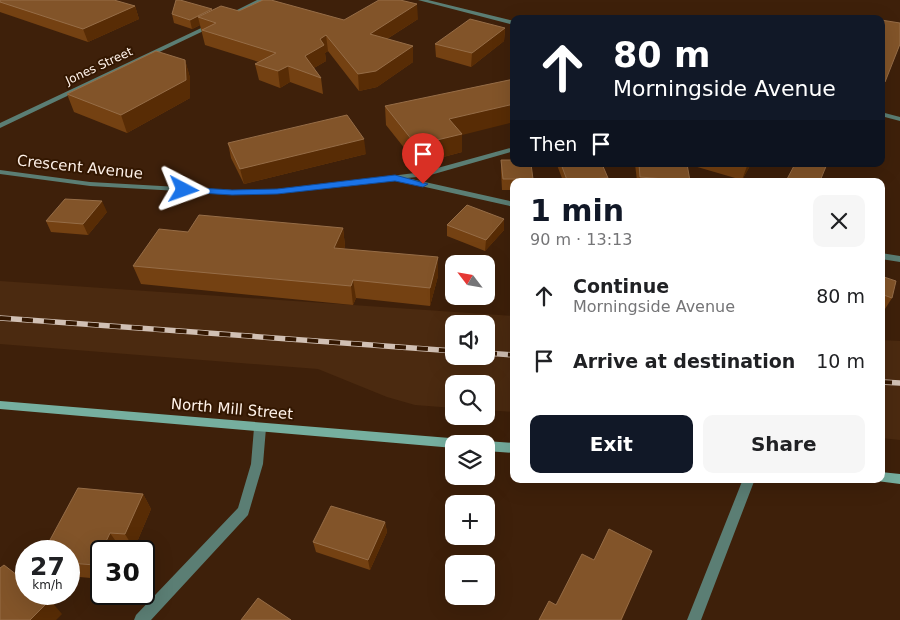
<!DOCTYPE html>
<meta charset="utf-8">
<style>
:root{--surface:#fff;--page:#f6f6f6;--text:#202124;--muted:#757577;--accent:#111827}
body{margin:0;font-family:"DejaVu Sans",sans-serif;background:var(--page);color:var(--text);height:100vh;display:flex;flex-direction:column;font-size:19px;white-space:nowrap}
*{box-sizing:border-box;margin:0}
p{font-size:16px;color:var(--muted)}
.icon{flex:none;width:28px;height:28px;fill:none;stroke:currentColor;stroke-width:2;stroke-linecap:round;stroke-linejoin:round}
.map{position:relative;flex:1;overflow:hidden}
.details{position:absolute;left:510px;top:178px;width:375px;height:305px;display:flex;flex-direction:column;background:var(--surface);border-radius:10px;box-shadow:0 5px 20px #0002}
.details>*{flex:none}
.top-card{position:absolute;left:510px;top:15px;width:375px;height:152px;border-radius:10px;box-shadow:0 5px 20px #0002;background:#111827;color:#fff;overflow:hidden}
.needle{width:32px;rotate:301deg}
.buttons{position:absolute;left:445px;top:255px;display:grid;gap:10px}
.buttons a{display:grid;place-items:center;width:50px;height:50px;border-radius:10px;background:var(--surface);box-shadow:0 5px 20px #0002;font-size:25px}
.speed{position:absolute;left:15px;top:540px;display:flex;gap:10px;font-size:25px;font-weight:700;text-align:center}
.speed>*{display:grid;place-content:center;width:65px;height:65px;border-radius:50%;background:var(--surface);box-shadow:0 5px 20px #0002;line-height:1}
.speed small{font-size:12px;font-weight:400}
.speed .limit{border:2px solid #111;border-radius:8px;background:#fff;color:#111}
.pin{position:absolute;display:grid;place-items:center;width:42px;height:42px;color:#fff;margin:-51px -21px;border-radius:50% 50% 50% 0;rotate:-45deg;box-shadow:0 0 5px #0007}
.pin .icon{rotate:45deg}
.me{position:absolute;width:55px;margin:-28px;rotate:94deg;stroke-linejoin:round;filter:drop-shadow(0 0 4px #0008)}
.turn{display:flex;align-items:center;gap:18px;height:105px;padding:0 20px;font-size:22px}
.turn .icon{width:65px;height:65px;stroke-width:2.5}
.turn b{display:block;font-size:35px;line-height:42px}
.then{display:flex;align-items:center;height:48px;padding:0 20px;background:#0003;gap:10px;font-size:19px}
.round{display:grid;place-items:center;flex:none;width:52px;height:52px;border-radius:10px;background:var(--page)}
.overview{display:flex;align-items:center;justify-content:space-between;height:85px;padding:0 20px}
h1{font-size:30px;font-weight:800;line-height:38px;color:var(--accent)}
.button{display:flex;gap:10px;margin-top:auto;padding:10px 20px}
.button a{flex:1;height:58px;border-radius:10px;background:var(--accent);color:#fff;font-size:20px;font-weight:800;line-height:58px;text-align:center}
.button a+a{background:var(--page);color:var(--text)}
ul{padding:0;list-style:none}
li{display:flex;align-items:center;gap:15px;height:65px;padding:0 20px}
li div{flex:1}
li b{display:block;font-size:19px}
li em{font-style:normal}
.map>svg:first-child{display:block}
.built{fill:#4b2a10;fill-rule:evenodd}
.lines{fill:none;stroke-linecap:round;stroke-linejoin:round}
.minor{fill:#5b7e74;fill-rule:evenodd}
.secondary{fill:#76af9f;fill-rule:evenodd}
.rail-casing{stroke:#d1c0b4;stroke-width:5.5}
.rail{stroke:#331701;stroke-width:4;stroke-dasharray:11;stroke-linecap:butt}
.wall{fill:#744112}
.shaded-wall{fill:#582c05}
.building{fill:#825429;stroke:#966d47}
.route{fill:#1a73e8;stroke:#114b97}
.labels{text-anchor:middle;dominant-baseline:central;stroke-width:4;stroke-linejoin:round;paint-order:stroke}
.far-street-label{font-size:12px;fill:#fff2e9;stroke:#331701}
.street-label{font-size:15px;fill:#fff2e9;stroke:#331701}
</style>
<div class="map">
<svg width="900" height="620" viewBox="0 0 900 620">
<rect width="100%" height="100%" fill="#3e200a"/>
<path class="built" d="M0 281 514 316V412L486 410V384H454V408L415 405 387 397 318 369 0 344ZM454 324H486V356H454Z
M881 340 900 341V440L881 438Z"/>
<g class="lines">
<path class="minor" d="M257 0H264L228 18 223 17Z
M418 0H428L514 21V25Z
M214 22 217 24 216 25 0 128V123Z
M881 112 900 117V121L881 116Z
M514 147V151L427 176 407 178 514 202V207L403 182H400L399 179 277 194H232L90 186 0 174V170L90 182 232 190H277L423 172Z
M881 253 900 256V262L881 259Z
M260 423 264 425 266 428 263 464 248 515 151 620H134L136 615 238 508 251 464 254 428 256 425Z
M743 479H755L701 620H687Z"/>
<path class="secondary" d="M0 401 462 439 466 441 468 444H454V448L0 409Z
M486 441 514 443V453L486 451V444H481Z
M881 472 900 474V484L877 481 876 479H881Z"/>
<defs>
<path id="rail" d="M0 318 454 351
M486 353 514 355
M881 382 900 383"/>
</defs>
<use href="#rail" class="rail-casing"/>
<use href="#rail" class="rail"/>
</g>
<path class="wall" d="M0 0 135 6 139 19 88 42 0 12Z
M213 10 239 11 344 20 418 19 387 39 413 62 377 87 359 91 328 51 325 53 326 61 314 68 321 78 323 94 290 82 280 88 259 80 255 64 259 62 205 45 200 25 192 29 174 23 172 14Z
M881 20 885 82 881 90Z
M505 28 504 41 471 67 436 57 435 44Z
M185 60 190 78V98L127 133 74 112 67 94Z
M385 106 462 135V152L417 164 386 125Z
M228 143 366 154 244 184 231 158Z
M501 160 533 179V181H514V190H502L501 171Z
M557 164H602L608 178 607 181H563L557 165Z
M635 164H687L690 181H637Z
M687 164H751L742 180Z
M107 212 88 235 51 232 46 221Z
M504 219V230L485 251 447 236V225Z
M343 228 345 246 344 249 438 276 430 306 356 298 353 305 141 284 133 266 188 232Z
M881 276 892 298 885 309 881 308Z
M143 494 151 509 134 549 120 547 118 551H101V579L69 576V551Z
M385 522 387 532 370 570 316 552 313 542Z"/>
<path class="shaded-wall" d="M417 4 418 19 371 49 370 34Z
M135 6 139 19 88 42 83 29Z
M212 9 214 18 198 17 200 25 192 29 190 20Z
M505 28 504 41 471 67 472 53Z
M326 35 328 51 325 53 326 61 307 72 305 56 320 39Z
M413 46V62L377 87 359 91 358 74Z
M185 60 190 78V98L127 133 121 115Z
M288 66 290 82 280 88 278 71Z
M514 104V122L462 135V152L417 164 416 145 449 119Z
M364 139 366 154 244 184 240 169Z
M748 164H751L742 180 747 166Z
M102 201 107 212 88 235 83 224Z
M504 219V230L485 251 486 240Z
M343 228 345 246 337 267 334 248Z
M438 257V276L430 306V288Z
M353 280 356 298 353 305 351 286Z
M143 494 151 509 134 549 125 534Z
M385 522 387 532 370 570 368 560Z
M110 533 120 547 118 551H101Z
M652 551 622 620H621Z
M101 552V574L95 565Z
M50 600 62 614 56 620H30Z"/>
<path class="building" d="M0 0H114L135 6 83 29 0 2Z
M176 0H180L212 9 190 20 172 14Z
M263 0H271L344 20 379 0H400L417 4 370 34 413 46 376 71 358 74 326 35 320 39 324 45 305 56 321 78 288 66 278 71 255 64 276 53 202 30 216 23 198 17 221 6 239 11Z
M470 19 505 28 472 53 435 44Z
M881 20 900 23V44L885 82 881 81Z
M156 51 185 60 186 80 121 115 67 94Z
M514 79V104L449 119 462 134 416 145 385 106Z
M347 115 364 139 240 169 228 143Z
M501 160H514V164H531L533 179H503Z
M561 164H602L608 178 567 180Z
M639 164H687L690 181 640 177Z
M795 164H827L820 181H786Z
M65 199 102 201 83 224 46 221Z
M467 205 504 219 486 240 447 225Z
M199 215 343 228 334 248 438 257 430 288 353 280 351 286 133 266 159 229 188 232Z
M881 276 896 281 892 298 881 294Z
M78 488 143 494 125 534 110 533 95 565 69 563V551H44Z
M331 506 385 522 368 560 313 542Z
M609 529 652 551 621 620H539L549 601 556 605 582 554 594 560Z
M4 565 26 582V594H41L50 600 30 620H0V568Z
M258 598 291 620H241Z"/>
<path class="route" d="M395 175 428 184 423 187 395 181 277 194 232 195 184 192 179 190 184 187 232 190 277 189Z"/>
<g class="labels">
<g class="far-street-label">
<text transform="translate(99 66) rotate(-25)">Jones Street</text>
</g>
<g class="street-label">
<text transform="translate(80 167) rotate(6)">Crescent Avenue</text>
<text transform="translate(232 409) rotate(5)">North Mill Street</text>
</g>
</g>
</svg>
<div class="buttons">
<a><svg class="needle" viewBox="-14 -14 28 28"><path d="M0-13l5 13h-10z" fill="#e53935"/><path d="M0 13l5-13h-10z" fill="#757577"/></svg></a>
<a><svg class="icon" aria-label="sound" viewBox="0 0 24 24"><path d="M4 9h4l5-4v14l-5-4H4zM17 9q2 3 0 6"/></svg></a>
<a><svg class="icon" aria-label="search" viewBox="0 0 24 24"><circle cx="10" cy="10" r="6"/><path d="M15 15l6 6"/></svg></a>
<a><svg class="icon" aria-label="layers" viewBox="0 0 24 24"><path d="M12 4l9 5-9 5-9-5zM3 14l9 5 9-5"/></svg></a>
<a>+</a>
<a>−</a>
</div>
<div class="speed"><div>27<small>km/h</small></div><div class="limit">30</div></div>
<div class="pin" style="left:423px;top:184px;background:#d93025"><svg class="icon" aria-label="arrive" viewBox="0 0 24 24"><path d="M6 21V4h12l-3 4 3 4H6"/></svg></div>
<svg class="me" style="left:184px;top:190px" viewBox="-20 -20 40 40"><path d="M0-17L14 15 0 8-14 15z" fill="#1a73e8" stroke="#fff" stroke-width="4"/></svg>
<div class="top-card">
<div class="turn"><svg class="icon" aria-label="ahead" viewBox="0 0 24 24"><path d="M12 20V5M6 11l6-6 6 6"/></svg><div><b>80 m</b>Morningside Avenue</div></div>
<div class="then">Then<svg class="icon" aria-label="arrive" viewBox="0 0 24 24"><path d="M6 21V4h12l-3 4 3 4H6"/></svg></div>
</div>
<section class="details">
<div class="overview"><div><h1>1 min</h1><p>90 m · 13:13</p></div><a class="round"><svg class="icon" aria-label="close" viewBox="0 0 24 24"><path d="M6 6l12 12M18 6L6 18"/></svg></a></div>
<ul>
<li><svg class="icon" aria-label="ahead" viewBox="0 0 24 24"><path d="M12 20V5M6 11l6-6 6 6"/></svg><div><b>Continue</b><p>Morningside Avenue</p></div><em>80 m</em></li>
<li><svg class="icon" aria-label="arrive" viewBox="0 0 24 24"><path d="M6 21V4h12l-3 4 3 4H6"/></svg><div><b>Arrive at destination</b></div><em>10 m</em></li>
</ul>
<div class="button"><a>Exit</a><a>Share</a></div>
</section>
</div>
